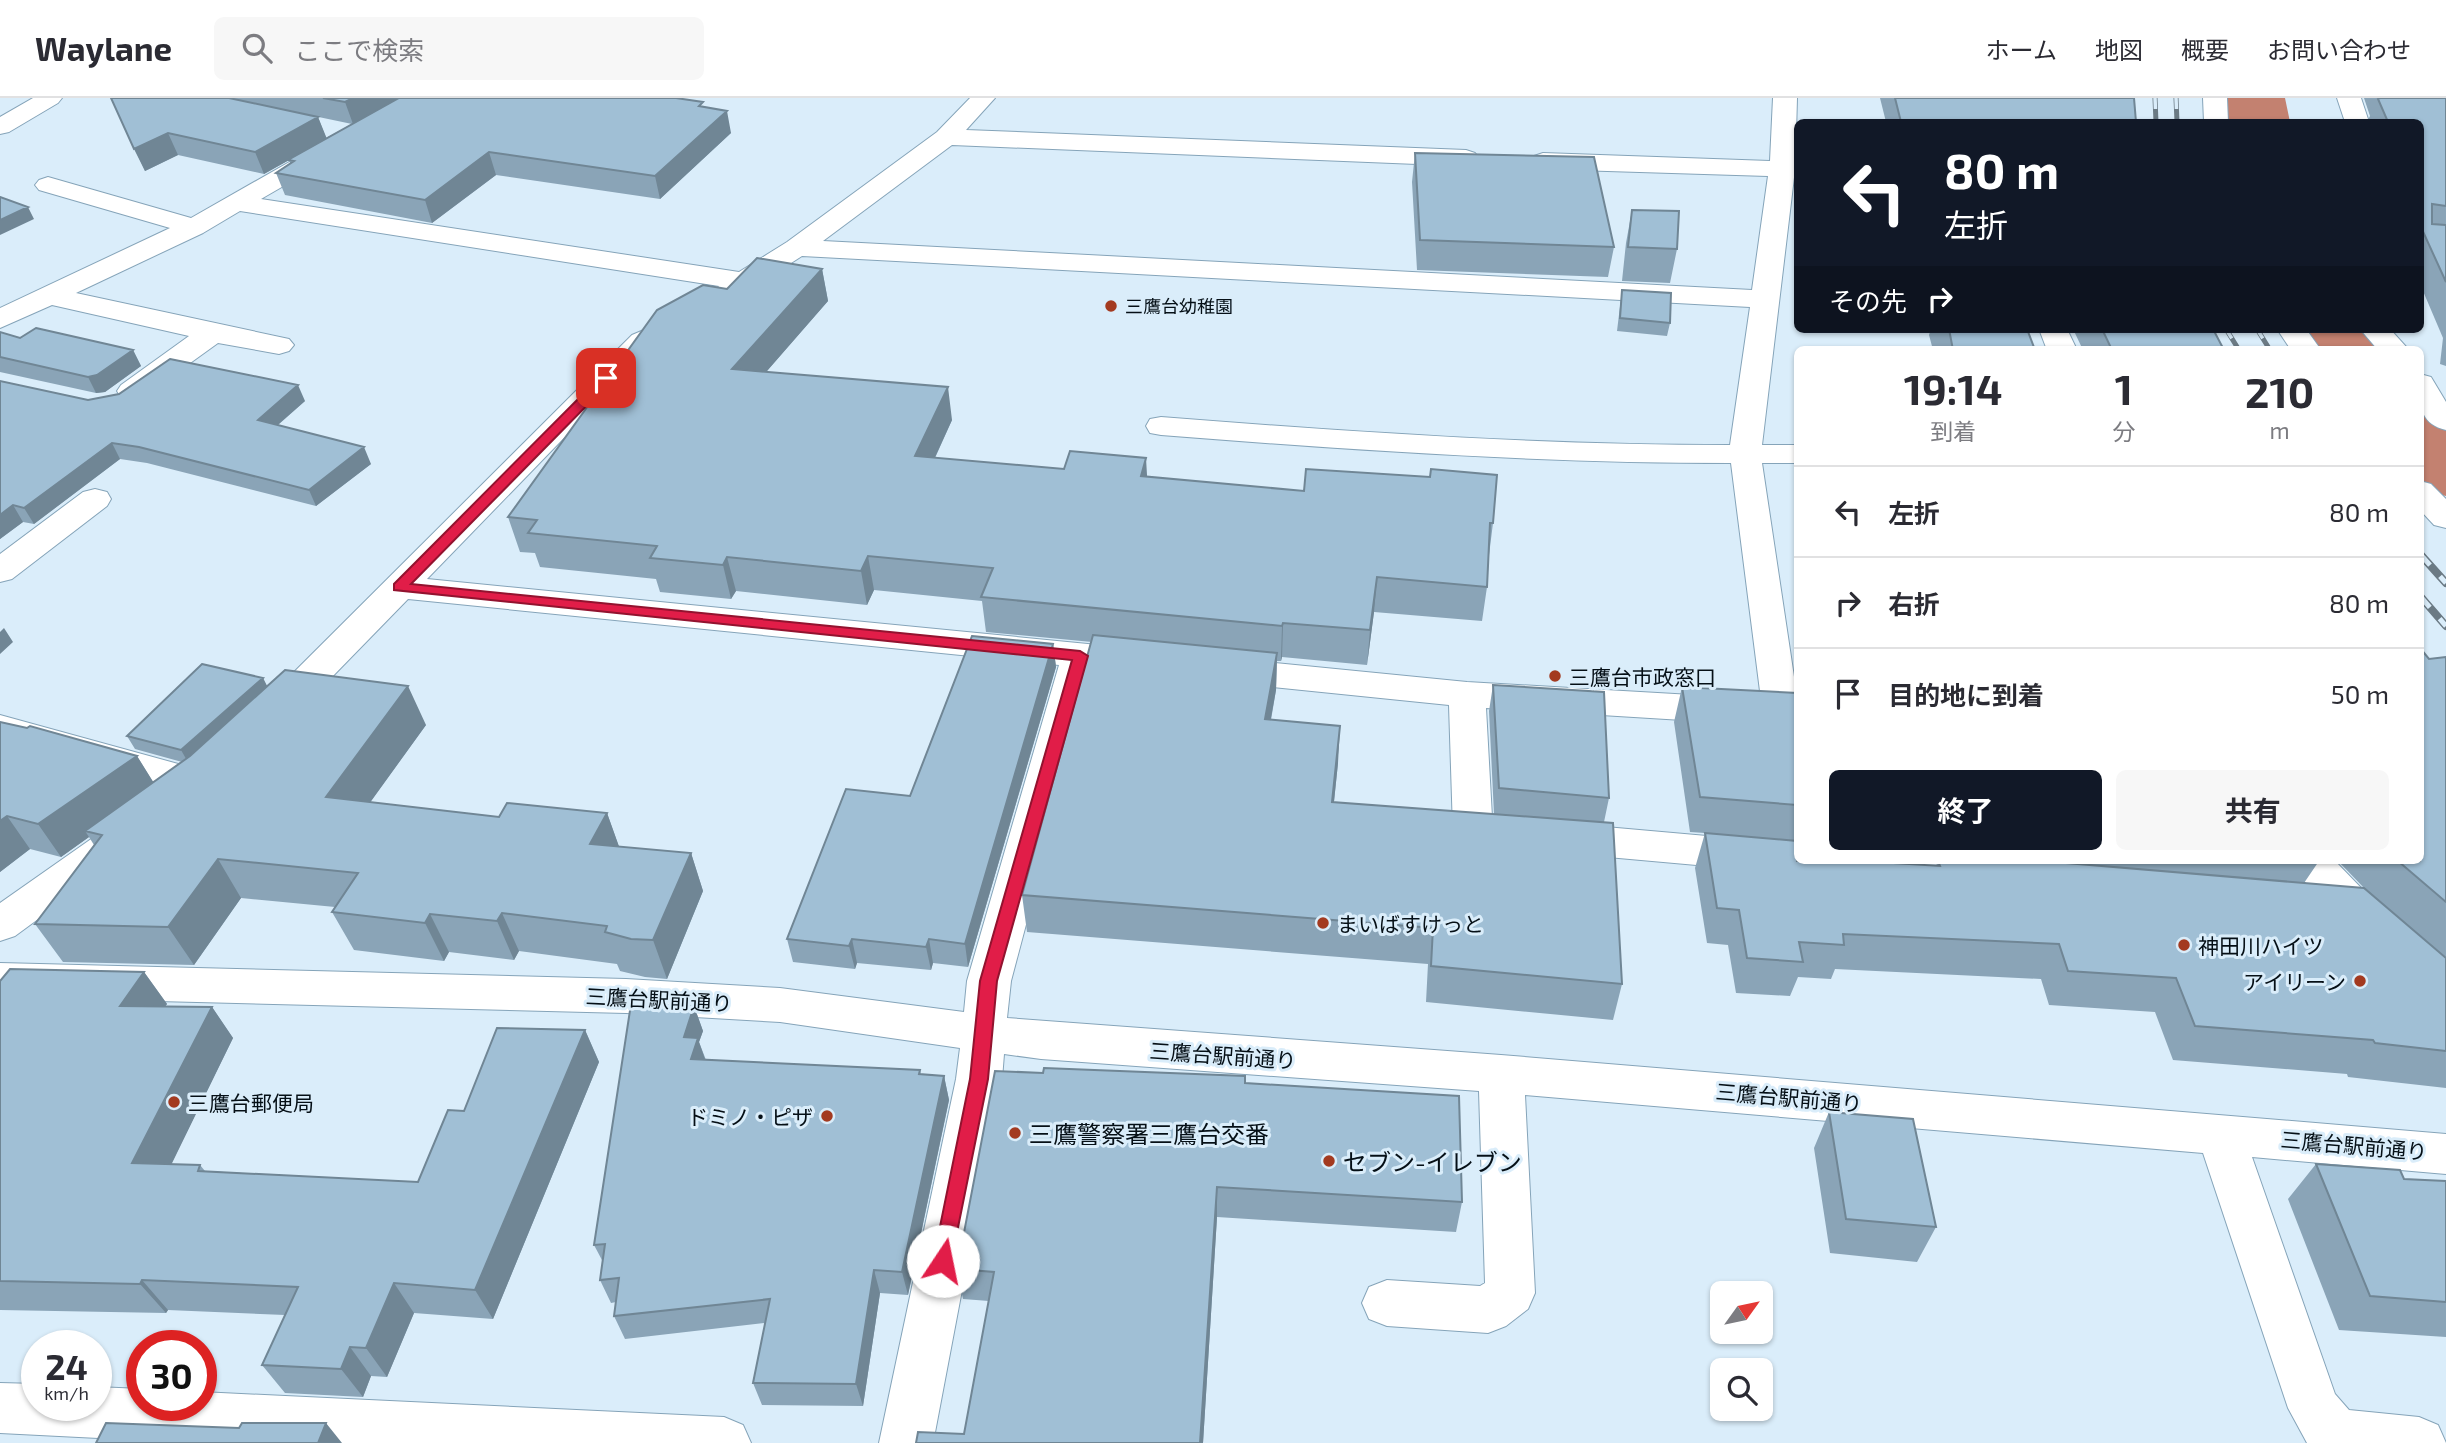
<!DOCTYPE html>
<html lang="ja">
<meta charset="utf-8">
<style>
:root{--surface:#fff;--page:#f7f7f7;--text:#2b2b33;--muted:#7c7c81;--line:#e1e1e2;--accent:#111827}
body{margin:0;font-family:"Exo 2","Noto Sans JP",sans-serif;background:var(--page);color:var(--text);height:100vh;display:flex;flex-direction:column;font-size:26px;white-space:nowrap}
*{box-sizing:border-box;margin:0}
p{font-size:23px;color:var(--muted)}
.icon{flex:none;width:38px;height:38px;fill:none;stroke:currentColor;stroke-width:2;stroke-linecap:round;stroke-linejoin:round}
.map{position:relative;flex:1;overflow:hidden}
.side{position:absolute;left:1794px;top:248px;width:630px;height:518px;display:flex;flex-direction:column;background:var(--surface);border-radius:10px;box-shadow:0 2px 5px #0004}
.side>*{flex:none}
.guide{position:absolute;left:1794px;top:21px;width:630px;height:214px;border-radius:10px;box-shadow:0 2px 5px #0004;background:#111827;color:#fff;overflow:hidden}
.needle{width:46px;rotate:57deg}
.buttons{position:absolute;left:1710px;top:1183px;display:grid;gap:14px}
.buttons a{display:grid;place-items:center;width:63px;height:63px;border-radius:10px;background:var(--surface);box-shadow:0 2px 5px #0004;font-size:35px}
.speed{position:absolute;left:21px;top:1232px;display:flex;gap:14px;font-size:35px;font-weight:700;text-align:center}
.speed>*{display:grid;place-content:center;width:91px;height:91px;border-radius:50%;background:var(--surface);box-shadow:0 2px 5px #0004;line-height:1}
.speed small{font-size:18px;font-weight:400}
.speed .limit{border:10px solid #d22;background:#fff;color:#111}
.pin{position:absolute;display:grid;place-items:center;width:60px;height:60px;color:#fff;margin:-30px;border-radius:14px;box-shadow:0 4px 10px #0006}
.me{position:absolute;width:77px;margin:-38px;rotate:11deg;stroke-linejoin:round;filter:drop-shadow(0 0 5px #0008)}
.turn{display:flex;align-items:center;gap:24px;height:147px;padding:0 35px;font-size:32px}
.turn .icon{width:91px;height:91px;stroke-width:2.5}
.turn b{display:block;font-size:49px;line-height:60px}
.then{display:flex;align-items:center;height:66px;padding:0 35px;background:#0003;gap:14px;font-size:26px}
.eta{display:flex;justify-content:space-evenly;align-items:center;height:119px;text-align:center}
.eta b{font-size:42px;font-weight:700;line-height:49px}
.primary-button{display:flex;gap:14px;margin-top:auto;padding:14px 35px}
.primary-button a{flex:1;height:80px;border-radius:10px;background:var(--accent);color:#fff;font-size:28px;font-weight:700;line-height:80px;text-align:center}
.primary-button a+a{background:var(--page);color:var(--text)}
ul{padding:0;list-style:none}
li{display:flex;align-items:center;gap:21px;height:91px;padding:0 35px;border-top:2px solid var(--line)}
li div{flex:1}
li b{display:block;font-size:26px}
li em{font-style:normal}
header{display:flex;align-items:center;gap:42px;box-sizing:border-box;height:98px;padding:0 35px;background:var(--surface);border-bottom:2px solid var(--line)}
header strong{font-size:33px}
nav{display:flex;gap:38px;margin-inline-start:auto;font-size:24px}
.search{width:490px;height:63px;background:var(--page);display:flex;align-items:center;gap:18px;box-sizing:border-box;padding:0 24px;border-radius:10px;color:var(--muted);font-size:26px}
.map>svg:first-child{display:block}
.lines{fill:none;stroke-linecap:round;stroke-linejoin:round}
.river{fill:#c38170;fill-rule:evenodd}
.minor-casing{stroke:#85a4b9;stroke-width:2}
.minor{fill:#fff;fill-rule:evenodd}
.rail-far1-casing{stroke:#6b7a84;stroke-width:5}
.rail-casing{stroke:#6b7a84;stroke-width:8}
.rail-far1{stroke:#daedfa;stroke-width:3.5;stroke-dasharray:11;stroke-linecap:butt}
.rail{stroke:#daedfa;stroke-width:5;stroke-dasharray:15;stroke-linecap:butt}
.wall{fill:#8aa4b7;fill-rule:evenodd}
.shaded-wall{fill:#708695}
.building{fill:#a0bfd5;stroke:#708695;stroke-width:2}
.route{fill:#e11d48;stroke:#92132f;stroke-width:2}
.poi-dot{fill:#a33a20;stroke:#daedfa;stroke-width:2.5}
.labels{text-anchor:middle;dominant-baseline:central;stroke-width:6;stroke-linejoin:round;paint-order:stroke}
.far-poi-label{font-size:18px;fill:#050f16;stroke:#daedfa;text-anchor:start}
.poi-label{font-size:21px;fill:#050f16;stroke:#daedfa;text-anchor:start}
.street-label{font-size:21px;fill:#050f16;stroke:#daedfa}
.near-poi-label{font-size:24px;fill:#050f16;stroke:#daedfa;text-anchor:start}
</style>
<header>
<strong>Waylane</strong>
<div class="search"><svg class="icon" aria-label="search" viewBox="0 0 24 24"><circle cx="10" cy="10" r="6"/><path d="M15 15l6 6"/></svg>ここで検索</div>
<nav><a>ホーム</a><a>地図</a><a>概要</a><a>お問い合わせ</a></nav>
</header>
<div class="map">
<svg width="2446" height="1345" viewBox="0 0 2446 1345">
<rect width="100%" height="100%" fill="#daedfa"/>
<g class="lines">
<path class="river" d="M2215 0H2285L2290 24H2218Z
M2288 231H2376L2391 252H2303Z
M2420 313 2446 320V398L2420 392Z"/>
<defs>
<path id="minor" d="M33 0H62L58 5 9 34 0 36V19Z
M970 0H995L966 32 1466 52 1475 55 1479 60 1475 65 1466 68 952 47 823 143 1752 192 1768 78 1543 71 1534 68 1530 63 1534 58 1543 55 1770 63 1773 0H1797L1795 71 1762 347H1797V365H1762L1797 599V629L1486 610 1492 719 1797 746V763H1816L1811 772 1797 776 1473 747 1459 742 1453 732 1449 607 1224 584 1211 581 1206 572 1211 563 1224 560 1467 584 1761 601 1731 365C1541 365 1350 352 1161 337L1150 335 1146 328 1150 321 1161 319C1350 334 1540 347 1730 347L1750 209 802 158 740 198 730 200 720 198 716 192 719 188 240 113 203 135 76 195 289 241 294 247 289 253 279 256 218 245 143 299 132 302 121 299 117 293 121 287 189 238 52 207 0 230V210L170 130 39 92 35 87 39 82 48 79 191 120 314 50 323 48 332 50 335 55 332 60 261 101 739 174 787 144 937 34Z
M2203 0H2227L2228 24H2204Z
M2337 0H2361L2369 24H2345Z
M651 229 661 232 665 238 652 249 427 481 1139 551 1152 555 1157 563 1152 571 1139 575 1094 570 1011 883 1007 920 1501 957 2446 1036V1076L2252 1059 2335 1296 2349 1312 2419 1319 2438 1327 2446 1345H2307L2288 1310 2203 1055 1525 997 1535 1195 1528 1211 1506 1228 1488 1235 1387 1228 1369 1221 1362 1205 1369 1189 1387 1182 1480 1188 1485 1185 1479 993 1041 961 1004 956 1002 981 933 1345H879L956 981 960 950 780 924 626 915 0 899V865L626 881 780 890 964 914 967 883 1059 567 408 501 291 621 278 625 265 621 259 612 265 603 632 237Z
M2039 231H2067L2077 252H2047Z
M2277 231H2306L2321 252H2291Z
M2360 231H2390L2409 252H2378Z
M2420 276 2431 279 2446 304V332C2416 325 2420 301 2420 276Z
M2420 383 2431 386 2446 401V430L2434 427 2420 412Z
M95 391 107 394 111 401 107 408 12 481 0 484V456L83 394Z
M0 617 211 675 216 685 211 695 197 699 0 643Z
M118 727 132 732 138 742 132 752 15 838 0 843V805L104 732Z
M2291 763H2335L2367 796 2446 865V907L2431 902C2390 865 2317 810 2291 763Z
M0 1285 37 1286V1307H96V1289L142 1291V1307H201V1294L724 1319 743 1327 751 1345H197L0 1335Z"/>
</defs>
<use href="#minor" class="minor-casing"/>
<use href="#minor" class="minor"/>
<defs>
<path id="rail-far1" d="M2155 0 2156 24
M2176 0 2177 24
M2226 231 2239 252
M2257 231 2270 252"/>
<path id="rail" d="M2420 456 2446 485
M2420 498 2446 528"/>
</defs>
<use href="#rail-far1" class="rail-far1-casing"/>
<use href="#rail" class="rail-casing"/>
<use href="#rail-far1" class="rail-far1"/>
<use href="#rail" class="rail"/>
</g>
<path class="wall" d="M111 0H676L704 9 731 35 660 101 496 77 432 125 285 97 276 75 290 65 289 62 264 76 178 57 145 73ZM290 13 352 26 326 40 318 19Z
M1880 0H2134L2136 24H1886Z
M2364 0H2446V268L2440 266 2443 240 2420 186V24H2367L2370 18Z
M1415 55 1614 149 1608 179 1417 172 1412 84Z
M1632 112 1677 151 1670 185 1622 183 1626 145Z
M822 171 828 203 766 274 952 322 935 360 1147 379 1493 425 1489 457 1487 489 1482 523 1374 514 1367 567 1282 559 1281 563H1277L1276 592 1271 622 1338 665 1334 704 1494 716 1489 613 1493 587 1609 700 1604 724 1622 886 1613 922 1426 904 1428 866 1027 834 1022 797 1092 544 986 534 982 503 874 492 867 507 736 493 731 501 660 494 656 481 540 469 535 455 520 454 508 419 727 191Z
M1622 192 1670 225 1667 238 1617 233Z
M1931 231H2027L2035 252H1933L1929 237Z
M2073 231H2213L2224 252H2083Z
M0 234 20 240 133 252 141 268 105 294 96 295 0 274Z
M0 283 88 302 305 303 278 327 371 366 316 408 147 365 120 361 34 426 23 424 0 441Z
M1053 546 1056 569 968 869 933 865 931 872 857 865 855 871 793 864 787 841 910 698Z
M2446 559V990L2348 979 2347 976 2173 962 2155 914 2049 907 2041 881 1835 871 1831 881 1798 879 1790 898 1736 895 1728 847 1707 845 1695 770 1705 735 1690 734 1674 624 1682 589 1797 595V763L1936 768 1938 763 1963 764 1964 763H2319L2304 785 2366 792 2338 763H2420L2429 561Z
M263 580 267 588 426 627 370 704 499 719 607 715 619 749 691 755 703 793 667 881 645 879 620 873 617 866 519 853 514 862 449 854 444 863 354 852 332 814 335 809 241 800 194 867 63 864 35 826 94 747 89 739 61 759 30 751 0 774V624L137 658 153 684 182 664 135 651 127 638Z
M144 874 167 906 165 908 212 909 233 940 171 1066 200 1067 205 1073 418 1084 464 1013 585 932 599 964 493 1221 414 1215 387 1279 371 1278 363 1299 285 1295 262 1267 285 1217 168 1212 166 1215 0 1212V883Z
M694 908 703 933 699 944 706 962 920 972 921 977 944 978 949 1002 908 1197 880 1195 863 1308 762 1307 753 1285 765 1225 625 1241 614 1218 616 1204 611 1205 600 1182 603 1164 594 1147Z
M1043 975 1245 985 1462 1104 1456 1134 1217 1119 1203 1345H916L964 1336 989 1203 963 1201 957 1171Z
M1829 1014 1936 1129 1917 1164 1830 1155 1814 1050Z
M2316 1066 2404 1081 2446 1083V1239L2339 1232 2288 1101Z"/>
<path class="shaded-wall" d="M353 0H401L353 26 345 4Z
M727 13 731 35 660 101 655 78Z
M318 19 327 41 264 76 255 54Z
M168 35 178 57 145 73 134 51Z
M489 54 496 77 432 125 425 102Z
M28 109 34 121 0 137V122Z
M822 171 828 203 740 304 732 271Z
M133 252 141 268 105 294 96 295 88 279Z
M298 287 305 303 265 338 258 322Z
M948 289 952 322 920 392 915 358Z
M112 345 120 361 34 426 24 410Z
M364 349 371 366 316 408 309 392Z
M1146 360 1148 394 1141 378Z
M13 407 23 424 0 441V417Z
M868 458 874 492 867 507 861 473Z
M727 459 736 493 731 501 723 467Z
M1377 479 1374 514 1367 567 1370 532Z
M1283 525 1282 559 1281 563 1282 528Z
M4 530 13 544 0 556V534Z
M1053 546 1056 569 968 869 965 846Z
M1277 555 1276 592 1264 658 1265 621Z
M263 580 270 594 189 666 181 652Z
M408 588 426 627 346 738 326 699Z
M1340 628 1338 665 1330 741 1332 704Z
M137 658 157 690 85 733 89 739 61 759 38 726Z
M607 715 621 754 590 746Z
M7 718 30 751 0 774V723Z
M691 755 703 793 667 881 653 842Z
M218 761 241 800 194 867 168 829Z
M502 815 519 853 514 862 497 823Z
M430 816 449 854 444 863 425 825Z
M852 841 857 865 855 871 849 848Z
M929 841 933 865 931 872 926 849Z
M144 874 167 906 143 940 120 908Z
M694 908 703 933 699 944 706 964 700 985 684 939Z
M212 909 233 940 157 1096 132 1065Z
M585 932 599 964 493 1221 475 1192Z
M944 978 949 1002 908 1197 902 1174Z
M1217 1089V1119L1203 1345H1200Z
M874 1172 880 1195 863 1308 856 1286Z
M142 1182 168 1212 166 1215 140 1186Z
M394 1185 414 1215 387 1279 366 1250Z
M350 1249 371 1278 363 1299 341 1271Z
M326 1325 342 1345H318Z"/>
<path class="building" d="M111 0H229L318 19 255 54 168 35 134 51Z
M323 0H353L345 4Z
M399 0H676L703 4 699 8 727 13 655 78 489 54 425 102 276 75 294 63 288 62Z
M1895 0H2134L2136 24H1901Z
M2380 0H2446V108L2432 106V126L2446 127V184L2420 127V24H2388L2378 1Z
M1415 55 1594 59 1614 149 1420 142Z
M0 99 28 109 0 122Z
M1632 112 1679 113 1677 151 1628 149Z
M757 160 822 171 732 271 948 289 915 358 1064 371 1070 353 1146 360 1141 378 1304 393 1306 371 1430 379 1431 371 1497 377 1493 425H1490L1487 489 1377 479 1370 532 1283 525 1282 528 981 499 993 470 868 458 861 473 727 459 723 467 650 460 657 448 528 435 537 422 508 419 657 212 703 187 727 191Z
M1622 192 1671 195 1670 225 1620 220Z
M36 230 133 252 97 277 88 279 0 259V234L20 240Z
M1949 231H2027L2035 252H1953Z
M2102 231H2213L2224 252H2112Z
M170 261 298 287 258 322 364 349 309 392 139 349 112 345 24 410 13 407 0 417V283L88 302 119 296Z
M1093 537 1277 555 1265 621 1340 628 1332 704 1613 725 1622 886 1431 868 1433 830 1022 797Z
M972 538 1053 546 965 846 929 841 926 849 852 841 849 848 787 841 846 691 910 698Z
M2420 550 2429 561 2446 559V804L2398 763H2420Z
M202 566 263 580 181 652 127 638Z
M285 572 408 588 326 699 499 719 507 705 607 715 590 746 691 755 653 842 631 841 605 834 607 828 502 815 497 823 430 816 425 825 332 814 358 775 218 761 168 829 35 826 102 737 85 733 190 658Z
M1493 587 1604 594 1609 700 1499 690Z
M1682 589 1797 595V707L1700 699Z
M0 624 27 630 30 628 137 658 38 726 7 718 0 723Z
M1705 735 1797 743V763H1861L1940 768 1938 763 1969 764 1968 763H2042L2364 790 2446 860V953L2375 945 2373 942 2195 928 2176 880 2068 873 2059 846 1843 836 1844 847 1799 844 1803 864 1747 860 1739 812 1717 810Z
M10 871 144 874 120 908 212 909 132 1065 200 1067 198 1073 418 1084 448 1012 464 1013 497 930 585 932 475 1192 394 1185 366 1250 350 1249 341 1271 262 1267 298 1189 142 1182 140 1186 0 1183V883Z
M631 906 694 908 684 939 698 940 691 961 920 972 919 976 944 978 902 1174 874 1172 856 1286 753 1285 770 1201 614 1218 619 1180 600 1182 605 1146 594 1147Z
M1044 970 1245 978V985L1459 998 1462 1104 1217 1089 1200 1345H916L918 1334 964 1336 994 1174 957 1171 995 973 1043 975Z
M1829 1014 1913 1021 1936 1129 1846 1121Z
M2316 1066 2400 1072 2404 1081 2446 1083V1204L2370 1198Z
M106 1325 239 1330 242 1325H326L318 1345H96Z"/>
<path class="route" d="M606 276 612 280 611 283 411 486 1080 553 1088 558 997 883 988 981 950 1169 943 1172 936 1169 933 1163 970 981 980 883 1072 562 394 492V486L602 277Z"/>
<g class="poi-dot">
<circle cx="1111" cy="208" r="7"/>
<circle cx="1555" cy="578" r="7"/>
<circle cx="1323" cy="825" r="7"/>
<circle cx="2184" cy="847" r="7"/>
<circle cx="2360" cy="883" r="7"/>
<circle cx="174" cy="1004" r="7"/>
<circle cx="827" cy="1018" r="7"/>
<circle cx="1015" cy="1035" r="7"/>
<circle cx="1329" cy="1063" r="7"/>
</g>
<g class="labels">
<g class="far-poi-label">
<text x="1125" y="208">三鷹台幼稚園</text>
</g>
<g class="poi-label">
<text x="1569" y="578">三鷹台市政窓口</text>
<text x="1337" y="825">まいばすけっと</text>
<text x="2198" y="847">神田川ハイツ</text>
<text x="2346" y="883" text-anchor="end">アイリーン</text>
<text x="188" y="1004">三鷹台郵便局</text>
<text x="813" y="1018" text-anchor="end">ドミノ・ピザ</text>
</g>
<g class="street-label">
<text transform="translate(659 901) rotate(3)">三鷹台駅前通り</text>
<text transform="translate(1223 957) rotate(4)">三鷹台駅前通り</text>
<text transform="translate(1789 999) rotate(5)">三鷹台駅前通り</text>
<text transform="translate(2354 1047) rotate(5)">三鷹台駅前通り</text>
</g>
<g class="near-poi-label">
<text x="1029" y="1035">三鷹警察署三鷹台交番</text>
<text x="1343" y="1063">セブン-イレブン</text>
</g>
</g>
</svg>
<div class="buttons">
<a><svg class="needle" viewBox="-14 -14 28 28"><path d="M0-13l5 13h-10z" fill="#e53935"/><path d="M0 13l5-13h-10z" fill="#7c7c81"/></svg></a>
<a><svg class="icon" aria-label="search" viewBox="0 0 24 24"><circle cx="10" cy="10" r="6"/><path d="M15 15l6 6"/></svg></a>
</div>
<div class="speed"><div>24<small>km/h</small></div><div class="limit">30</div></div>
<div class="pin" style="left:606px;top:280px;background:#d93025"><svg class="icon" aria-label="arrive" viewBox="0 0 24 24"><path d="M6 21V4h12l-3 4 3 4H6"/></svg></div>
<svg class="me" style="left:943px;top:1163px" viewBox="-20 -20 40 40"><circle r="19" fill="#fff"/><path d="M0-13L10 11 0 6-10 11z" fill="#e11d48"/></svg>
<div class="guide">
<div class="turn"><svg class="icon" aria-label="left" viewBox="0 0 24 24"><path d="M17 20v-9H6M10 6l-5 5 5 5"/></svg><div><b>80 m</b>左折</div></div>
<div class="then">その先<svg class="icon" aria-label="right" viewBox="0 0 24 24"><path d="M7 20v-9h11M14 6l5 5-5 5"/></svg></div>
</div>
<section class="side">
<div class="eta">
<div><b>19:14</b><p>到着</p></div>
<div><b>1</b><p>分</p></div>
<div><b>210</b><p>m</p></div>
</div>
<ul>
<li><svg class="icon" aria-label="left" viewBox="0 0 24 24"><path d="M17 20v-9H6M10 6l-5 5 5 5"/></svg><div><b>左折</b></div><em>80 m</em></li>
<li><svg class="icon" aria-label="right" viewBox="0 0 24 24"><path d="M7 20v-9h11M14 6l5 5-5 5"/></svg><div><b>右折</b></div><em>80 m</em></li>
<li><svg class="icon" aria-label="arrive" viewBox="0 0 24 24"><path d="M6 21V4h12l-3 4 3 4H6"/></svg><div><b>目的地に到着</b></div><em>50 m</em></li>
</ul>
<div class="primary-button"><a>終了</a><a>共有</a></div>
</section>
</div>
